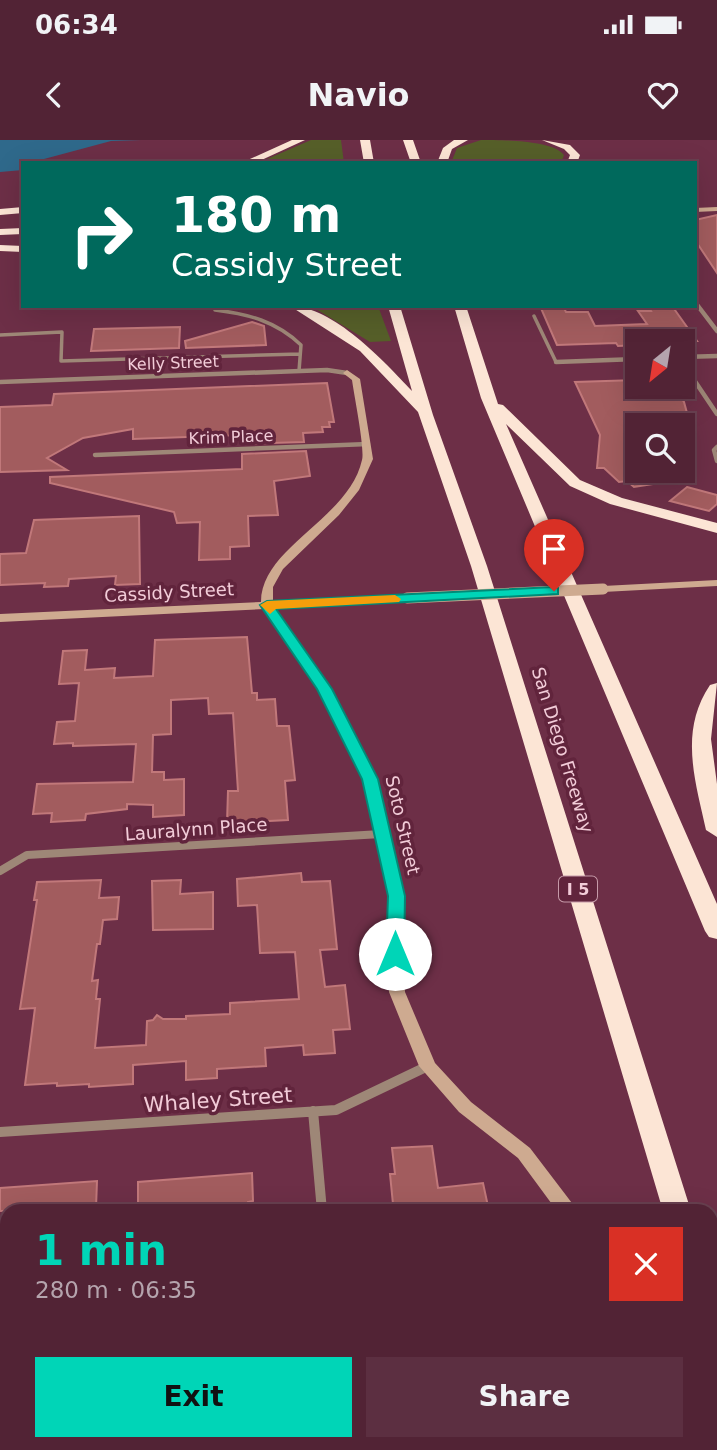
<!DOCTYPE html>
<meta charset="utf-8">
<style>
:root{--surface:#522335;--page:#5c2f41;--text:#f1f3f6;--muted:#b5a4ad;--line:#684050;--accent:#00d5b7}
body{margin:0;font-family:"DejaVu Sans",sans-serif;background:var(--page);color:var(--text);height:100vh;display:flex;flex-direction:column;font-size:26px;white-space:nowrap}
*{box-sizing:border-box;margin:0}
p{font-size:23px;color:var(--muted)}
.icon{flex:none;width:38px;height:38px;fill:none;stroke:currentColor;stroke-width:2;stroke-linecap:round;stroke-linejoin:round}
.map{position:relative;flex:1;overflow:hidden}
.side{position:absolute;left:0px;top:1064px;width:718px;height:247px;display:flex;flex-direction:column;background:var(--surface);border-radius:21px 21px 0 0;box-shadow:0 7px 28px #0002,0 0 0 2px var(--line)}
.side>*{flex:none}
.banner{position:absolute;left:21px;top:21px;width:676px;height:147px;border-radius:0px;box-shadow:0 7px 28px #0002,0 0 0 2px var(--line);background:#00695c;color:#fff;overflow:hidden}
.needle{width:46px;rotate:210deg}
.tools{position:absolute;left:625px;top:189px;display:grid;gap:14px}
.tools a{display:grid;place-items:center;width:70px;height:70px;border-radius:0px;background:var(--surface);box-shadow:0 7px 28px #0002,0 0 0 2px var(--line);font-size:35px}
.pin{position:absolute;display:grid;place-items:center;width:60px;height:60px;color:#fff;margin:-72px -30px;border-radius:50% 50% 50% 0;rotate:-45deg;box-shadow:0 0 7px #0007}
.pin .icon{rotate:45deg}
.me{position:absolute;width:77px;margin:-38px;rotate:0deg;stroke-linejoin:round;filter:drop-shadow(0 0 5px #0008)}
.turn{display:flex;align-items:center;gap:24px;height:147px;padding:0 35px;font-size:32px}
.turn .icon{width:91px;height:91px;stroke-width:2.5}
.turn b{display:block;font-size:49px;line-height:60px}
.round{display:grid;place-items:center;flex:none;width:74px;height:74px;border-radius:0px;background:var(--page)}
.overview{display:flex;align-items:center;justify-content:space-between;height:119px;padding:0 35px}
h1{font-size:42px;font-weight:700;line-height:52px;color:var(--accent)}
.primary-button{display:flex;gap:14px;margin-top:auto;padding:14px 35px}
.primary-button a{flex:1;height:80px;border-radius:0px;background:var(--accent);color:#111;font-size:28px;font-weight:700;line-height:80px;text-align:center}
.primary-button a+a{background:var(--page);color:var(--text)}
.status{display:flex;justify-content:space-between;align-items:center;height:49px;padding:0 35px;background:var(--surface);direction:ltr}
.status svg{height:19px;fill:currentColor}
header{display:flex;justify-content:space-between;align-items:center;height:91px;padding:0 35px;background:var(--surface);font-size:32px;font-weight:700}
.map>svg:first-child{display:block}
.green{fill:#565f29}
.water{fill:#2f698b}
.building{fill:#a25c5e;stroke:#c1787a;stroke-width:2}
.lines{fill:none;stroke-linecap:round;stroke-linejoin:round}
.lane{stroke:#9e8777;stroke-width:3.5}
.street-far2{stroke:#9e8777;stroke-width:4.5}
.street-far1{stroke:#9e8777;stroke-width:8}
.street{stroke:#9e8777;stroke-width:10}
.secondary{fill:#ceaa90;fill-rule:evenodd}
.highway{fill:#fce5d5;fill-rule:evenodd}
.secondary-bridge{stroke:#ceaa90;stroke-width:11}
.route{fill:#00d5b7;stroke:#008a77;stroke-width:2}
.slow{fill:#f59e0b}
.labels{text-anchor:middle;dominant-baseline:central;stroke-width:7;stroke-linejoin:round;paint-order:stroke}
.far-street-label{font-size:16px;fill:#f2ccd8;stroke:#61243c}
.shield{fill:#61243c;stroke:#c69aa9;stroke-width:2}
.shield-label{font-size:16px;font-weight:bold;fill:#f2ccd8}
.street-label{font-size:18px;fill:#f2ccd8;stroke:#61243c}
.near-street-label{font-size:21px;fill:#f2ccd8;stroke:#61243c}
</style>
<div class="status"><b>06:34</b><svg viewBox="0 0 49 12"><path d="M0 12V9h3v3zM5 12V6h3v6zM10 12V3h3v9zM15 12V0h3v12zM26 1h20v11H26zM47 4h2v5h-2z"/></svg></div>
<header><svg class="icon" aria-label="back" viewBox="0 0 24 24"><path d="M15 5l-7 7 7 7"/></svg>Navio<svg class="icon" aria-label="heart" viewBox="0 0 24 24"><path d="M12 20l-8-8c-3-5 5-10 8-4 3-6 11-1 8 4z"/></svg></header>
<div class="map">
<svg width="717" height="1310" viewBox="0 0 717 1310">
<rect width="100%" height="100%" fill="#6d2f47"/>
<path class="green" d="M311 0H341L344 23H258Z
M481 0C501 0 553 0 564 15L561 23H451L457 8Z
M311 166H378L391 201 370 202Z"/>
<path class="water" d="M0 0H141L111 1 44 19 41 23H23V30L0 32Z"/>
<path class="building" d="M717 75V133L695 100V80Z
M540 166H563L566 172H588L595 186 647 184 638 171H651L648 166H672L697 201H637V205L618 206 616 203 557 205Z
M252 182 264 186 266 205 186 208 185 201Z
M180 187 179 208 91 211 94 189Z
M637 240V247H674L684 262 690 284 637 283V331H645L659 343 634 347 627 341 619 342 604 328H597L600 295 575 242Z
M327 243 334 282H329L330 287H322L323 292 303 293 304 302 241 304V295L133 299V289L83 298 47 318 67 330 0 332V267L52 265 54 254Z
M306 311 310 336 274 341 278 375 248 376 249 406 230 407V419L199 420 200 382 177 383 174 372 50 343V337L242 329V314Z
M687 347 717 355V364L709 371 670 361Z
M139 376 140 444 115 445 116 436 69 439 68 446 44 447 45 443 0 445V414L26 413 34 380Z
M247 497 252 553H257V560L275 559 277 586H289L295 640 285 641 288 680 227 683 228 651H238L233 573 209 574 208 558 171 560V594L153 595 152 632H164V640L184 639V675L153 677V665L127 664V669L86 674 85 680 51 682 52 673 33 674 37 644 133 642 136 604 73 606V603L54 604 57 582 75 581 79 543 59 544 63 511 87 510 85 530 115 528 114 538 153 536 155 500Z
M301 733 302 742 330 741 337 809 320 810 325 847 345 845 350 889 333 890 335 913 304 915 303 905 265 908 266 926 217 929V938L186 940V921L133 925V944L89 947V944L57 946V943L25 945 35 868 20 869 37 760H34L37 742 101 740 99 758 119 757 117 779 103 780 100 804H97L92 841 98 840 96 859H100L95 908 146 905 147 881 153 880 157 875 163 879H186V876L230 874V863L299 859 295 812 260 813 257 765 238 766 237 739Z
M181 740 180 754 213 752V789L153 790 152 741Z
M432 1006 438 1048 483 1043 489 1071H403L402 1064H393L390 1034H395L392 1008Z
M252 1033 253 1061 248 1062V1071H179V1065L138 1068V1042Z
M97 1041 96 1068 0 1071V1048Z"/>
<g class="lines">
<path class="lane" d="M215 170C248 174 276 181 301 205L299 231
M534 176 556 222
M0 195 62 192 61 221 300 214"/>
<path class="street-far2" d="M695 162 717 191
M682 217 717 216
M556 222 637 219
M682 222 717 274
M0 242 327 230 347 233
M717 307 714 310 717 321
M95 315 368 304"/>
<path class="street-far1" d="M0 731 27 715 381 694"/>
<path class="street" d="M313 971 322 1071
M0 992 336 970 428 926
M342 1304V1310"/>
<path class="secondary" d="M717 67V71L695 72V68Z
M347 230 360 239 373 319 359 350 339 375 283 429 273 447V461L407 455 413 458 407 461 275 468 331 549 377 639 404 756 402 795 405 852 435 923 471 962 530 1008 578 1071H557L518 1018 459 972 419 926 389 852 386 795 388 756 363 639 319 549 264 469 0 482V474L261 462C261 407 349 379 362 320 365 309 354 255 352 240L343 233Z
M717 440V446L603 452 597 449 603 446Z
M627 1304H649L650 1310H628Z"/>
<path class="highway" d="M292 0H305L255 23H241Z
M360 0H370L374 23H364Z
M403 0H413L421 23H411Z
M454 0H468L452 9 447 23H437L443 8Z
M542 0 570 5 580 15 577 23H567L570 15 564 9Z
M23 67V73L0 75V69Z
M23 88V94L0 95V89Z
M0 105 23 106V112L0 111Z
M290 166C333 166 384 221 412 251L388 166H400L433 275 487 426 691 1071H663L471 426 418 272 360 211Z
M454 166H466L498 264 503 265 580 340 622 358 717 383V393L610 364 570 346 506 284 717 764V799L709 797 705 791 481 258Z
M717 543 711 599 717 644V697L706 690C695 640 679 591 710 545Z
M710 1166 717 1168V1214L710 1212Z"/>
<path class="secondary-bridge" d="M407 458 603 449"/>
</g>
<path class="route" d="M554 447 558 448V454L276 469 332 549 378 639 405 756 404 814 401 819H389L386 814 388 756 362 639 317 549 260 465 267 461Z"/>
<path class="slow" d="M395 455 401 459 399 462 276 469 270 474 260 465 267 461Z"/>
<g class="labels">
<g class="far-street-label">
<text transform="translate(173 223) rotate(-2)">Kelly Street</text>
<text transform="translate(231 297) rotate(-2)">Krim Place</text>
</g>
<rect class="shield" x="559" y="736.5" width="38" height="25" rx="5"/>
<g class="shield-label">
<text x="578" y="749">I 5</text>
</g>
<g class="street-label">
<text transform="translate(169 452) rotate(-3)">Cassidy Street</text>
<text transform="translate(563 610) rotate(73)">San Diego Freeway</text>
<text transform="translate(403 685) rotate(77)">Soto Street</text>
<text transform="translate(196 689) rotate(-4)">Lauralynn Place</text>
</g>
<g class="near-street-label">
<text transform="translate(218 960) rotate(-4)">Whaley Street</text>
</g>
</g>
</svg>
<div class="tools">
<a><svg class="needle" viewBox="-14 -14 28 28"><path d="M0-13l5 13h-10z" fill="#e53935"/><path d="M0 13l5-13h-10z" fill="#b5a4ad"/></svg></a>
<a><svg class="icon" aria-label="search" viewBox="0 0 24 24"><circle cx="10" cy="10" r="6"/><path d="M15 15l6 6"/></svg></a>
</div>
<div class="pin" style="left:554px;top:451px;background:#d93025"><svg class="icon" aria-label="arrive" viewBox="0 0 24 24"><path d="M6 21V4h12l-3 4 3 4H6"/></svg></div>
<svg class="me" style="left:395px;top:814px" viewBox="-20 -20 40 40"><circle r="19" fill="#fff"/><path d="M0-13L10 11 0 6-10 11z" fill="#00d5b7"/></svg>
<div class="banner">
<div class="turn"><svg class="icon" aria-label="right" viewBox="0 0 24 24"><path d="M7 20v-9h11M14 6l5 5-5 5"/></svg><div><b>180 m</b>Cassidy Street</div></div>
</div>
<section class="side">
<div class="overview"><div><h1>1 min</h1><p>280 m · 06:35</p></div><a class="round" style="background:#d93025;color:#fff"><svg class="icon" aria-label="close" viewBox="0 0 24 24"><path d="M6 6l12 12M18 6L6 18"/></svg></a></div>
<div class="primary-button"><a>Exit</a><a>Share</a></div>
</section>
</div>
